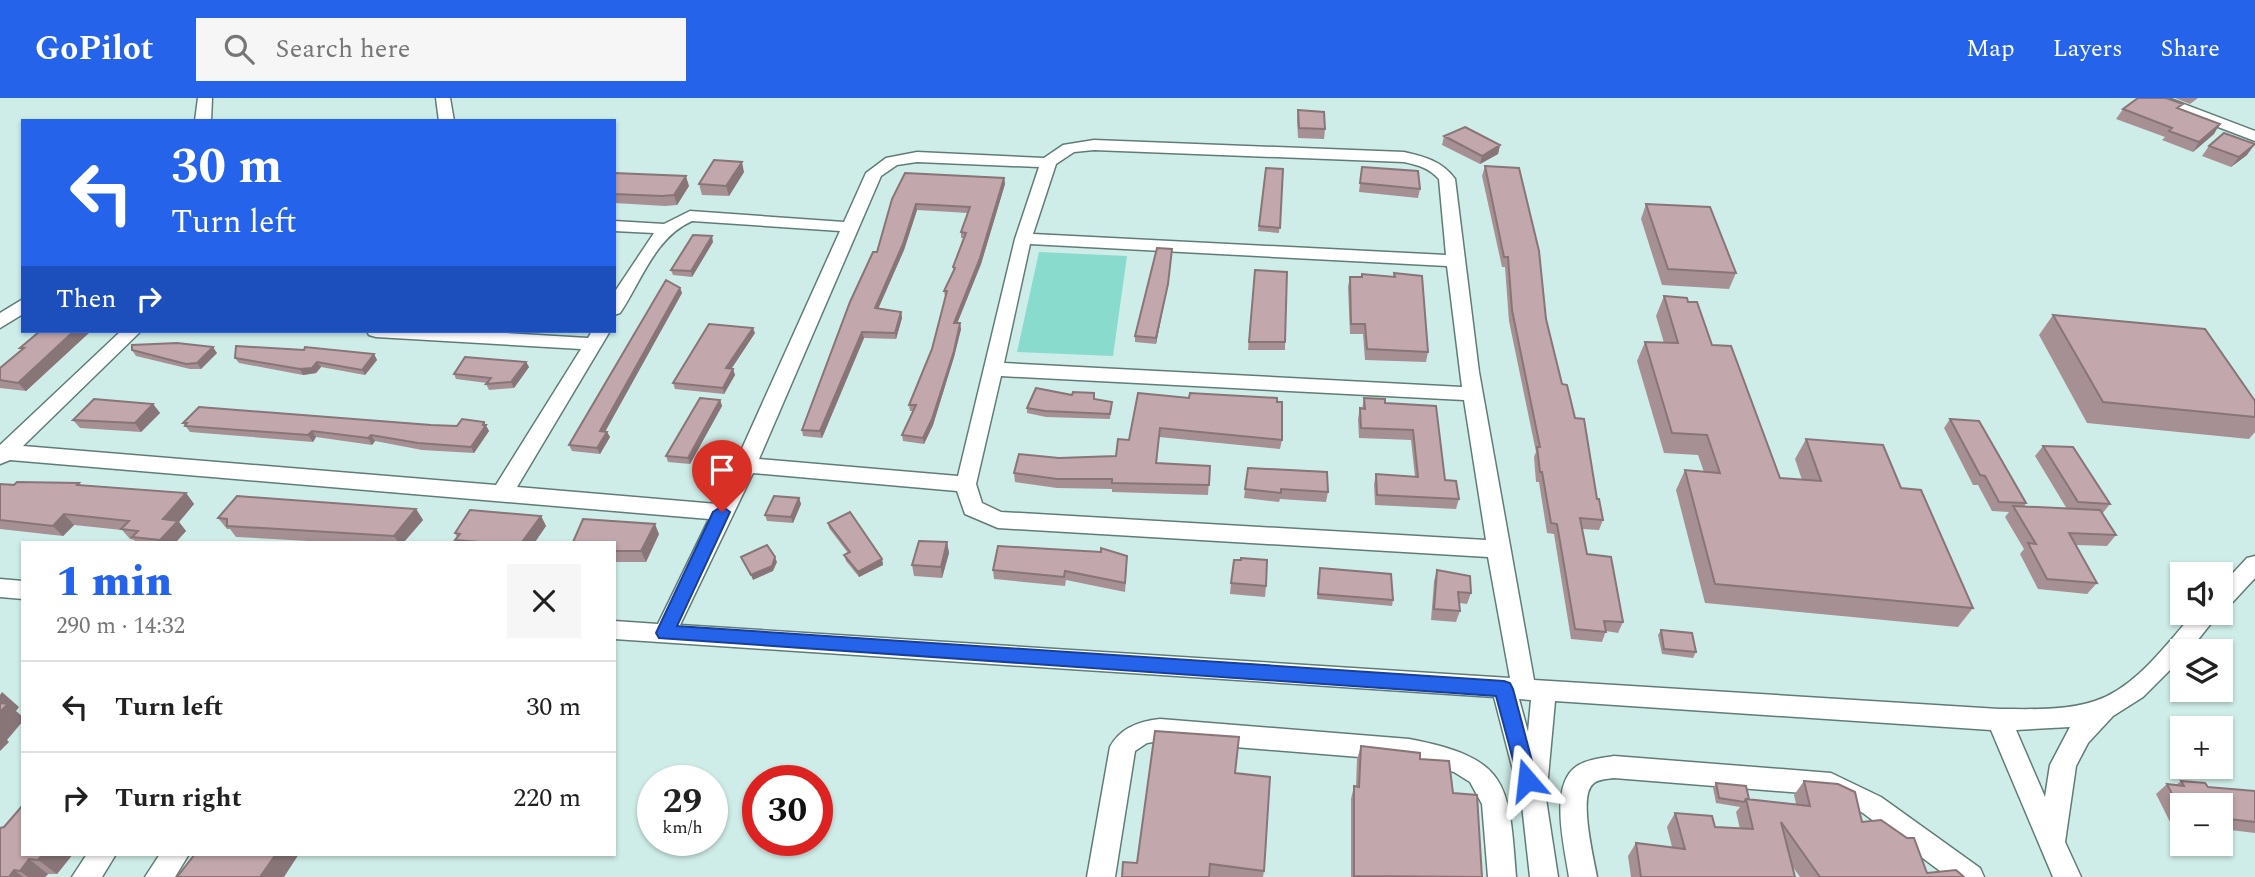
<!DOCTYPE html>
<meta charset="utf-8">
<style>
:root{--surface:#fff;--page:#f6f6f6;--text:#222;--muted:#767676;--line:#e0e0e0;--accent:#2563eb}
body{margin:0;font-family:Spectral,serif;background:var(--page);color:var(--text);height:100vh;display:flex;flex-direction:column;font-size:26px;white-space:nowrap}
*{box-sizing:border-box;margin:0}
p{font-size:23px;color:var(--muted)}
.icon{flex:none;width:38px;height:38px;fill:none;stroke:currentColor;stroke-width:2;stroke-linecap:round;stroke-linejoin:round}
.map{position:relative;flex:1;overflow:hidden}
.drawer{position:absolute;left:21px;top:443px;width:595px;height:315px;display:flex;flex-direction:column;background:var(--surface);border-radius:0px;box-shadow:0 2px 5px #0004}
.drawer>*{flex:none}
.guide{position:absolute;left:21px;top:21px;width:595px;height:214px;border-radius:0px;box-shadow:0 2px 5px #0004;background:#2563eb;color:#fff;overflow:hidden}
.tools{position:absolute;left:2170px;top:464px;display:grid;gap:14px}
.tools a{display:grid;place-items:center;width:63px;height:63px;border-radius:0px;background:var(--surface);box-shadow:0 2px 5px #0004;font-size:35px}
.speed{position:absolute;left:637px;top:667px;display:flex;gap:14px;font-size:35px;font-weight:700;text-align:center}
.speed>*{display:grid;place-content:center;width:91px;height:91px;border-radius:50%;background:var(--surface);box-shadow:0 2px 5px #0004;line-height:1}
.speed small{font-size:18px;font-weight:400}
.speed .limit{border:10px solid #d22;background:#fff;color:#111}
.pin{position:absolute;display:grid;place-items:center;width:60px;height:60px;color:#fff;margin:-72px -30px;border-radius:50% 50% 50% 0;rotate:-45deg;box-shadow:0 0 7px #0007}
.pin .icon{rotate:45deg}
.me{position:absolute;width:77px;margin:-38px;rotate:343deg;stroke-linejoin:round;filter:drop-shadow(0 0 5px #0008)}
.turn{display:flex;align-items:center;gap:24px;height:147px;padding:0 35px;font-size:32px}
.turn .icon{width:91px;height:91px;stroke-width:2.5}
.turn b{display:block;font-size:49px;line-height:60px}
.then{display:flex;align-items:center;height:66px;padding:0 35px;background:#0003;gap:14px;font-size:26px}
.round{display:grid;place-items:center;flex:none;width:74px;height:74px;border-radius:0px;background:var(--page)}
.summary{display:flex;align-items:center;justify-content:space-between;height:119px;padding:0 35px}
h1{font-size:42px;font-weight:800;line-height:52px;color:var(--accent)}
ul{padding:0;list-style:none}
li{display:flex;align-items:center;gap:21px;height:91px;padding:0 35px;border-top:2px solid var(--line)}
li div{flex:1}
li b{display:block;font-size:26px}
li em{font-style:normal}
header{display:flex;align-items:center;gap:42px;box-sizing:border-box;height:98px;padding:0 35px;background:var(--accent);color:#fff}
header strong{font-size:33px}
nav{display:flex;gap:38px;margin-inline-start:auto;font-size:24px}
.search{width:490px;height:63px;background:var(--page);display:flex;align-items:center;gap:18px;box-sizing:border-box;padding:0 24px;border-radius:0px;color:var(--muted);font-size:26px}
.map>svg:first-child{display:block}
.green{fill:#89dbce}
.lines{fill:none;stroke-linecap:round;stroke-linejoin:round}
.minor-casing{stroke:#617c77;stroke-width:3}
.minor{fill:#fff;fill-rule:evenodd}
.wall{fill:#a79094}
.shaded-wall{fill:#887578}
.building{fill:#c2a7ac;stroke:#887578;stroke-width:2}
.route{fill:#2563eb;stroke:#184099;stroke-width:2}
</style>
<header>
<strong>GoPilot</strong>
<div class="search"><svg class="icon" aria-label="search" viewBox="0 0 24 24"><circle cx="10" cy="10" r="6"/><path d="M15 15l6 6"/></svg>Search here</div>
<nav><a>Map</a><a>Layers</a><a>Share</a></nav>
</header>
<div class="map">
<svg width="2255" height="779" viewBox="0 0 2255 779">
<rect width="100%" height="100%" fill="#cfede8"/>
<path class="green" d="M1039 154 1127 158 1113 258 1017 254Z"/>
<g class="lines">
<defs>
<path id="minor" d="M198 0H212L211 23H195Z
M436 0H450L454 23H439Z
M2148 0H2168L2255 33V43L2150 3Z
M1094 42 1404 54C1425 59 1442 63 1455 81L1479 274 1534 582 1999 611C2030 611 2065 613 2095 603 2136 590 2167 545 2195 514H2220L2189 553H2182V560L2143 599 2113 618 2088 645 2076 668 2065 744 2081 779H2053L1991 632 1555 603 1546 701 1558 779H1530L1522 707 1494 599 614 541V523L658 526 709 421 10 362 0 366V347L121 233H141L23 348 496 387 581 251 376 239 369 237 367 233H470L588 240 592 233H610L517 389 717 406 840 133 692 123C655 139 641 184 620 215L614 217V195L654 135 614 133V123L664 126 690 113 844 124 866 75 886 60 917 54 1044 60 1063 47ZM1094 52 1404 64C1418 67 1429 70 1439 81L1446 157 1033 136 1056 66 1074 54ZM917 64 1039 69 1015 141 958 378 759 361 881 78 897 67ZM1030 146 1447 168 1462 289 1004 265ZM1001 278 1464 302 1486 442 1001 414 982 405 976 386ZM753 375 957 393 965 416 998 430 1488 459 1510 580 680 527ZM1519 601 1531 602 1528 634ZM2070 629 2050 667 2045 699 2016 632Z
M23 201V216L0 230V215Z
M2255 458V480L2229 508 2221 511V488L2247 460Z
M0 481 23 483V501L0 499Z
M1160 621 1409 641C1509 660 1509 685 1516 779H1488L1482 706 1470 684 1454 674 1409 663 1160 643 1147 645 1135 653 1115 779H1087L1110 649C1120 630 1140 623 1160 621Z
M1614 658 1831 675 1881 699 1980 770 1984 779H1948L1863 715 1828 697 1614 680C1607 681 1598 681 1593 686 1578 698 1594 761 1597 779H1569C1565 751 1548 687 1577 668 1588 661 1602 660 1614 658Z
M87 756H116L102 779H72Z
M160 756H189L175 779H145Z"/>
</defs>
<use href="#minor" class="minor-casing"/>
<use href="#minor" class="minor"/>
</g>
<path class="wall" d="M2175 0H2198L2190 6Z
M2123 11H2179L2214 36 2193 54 2162 42 2165 39 2116 21Z
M1298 12 1325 31 1324 41 1298 40 1297 22Z
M1444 38 1500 47 1498 56 1480 66 1442 47Z
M2209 48 2247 57 2231 69 2202 58Z
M1485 68 1546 221 1562 286 1575 320 1603 422 1599 432 1582 431 1587 456 1623 524 1618 535 1606 533 1602 544 1571 541 1554 436 1547 435 1539 384H1536L1534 359 1536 354 1509 223 1505 169H1502L1482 78Z
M1362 69 1420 91 1418 100 1359 94Z
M1266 70 1283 71 1279 135 1258 133Z
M744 74 729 98 702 97 699 86Z
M614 75 689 88 677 107 665 108 614 105Z
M1004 80 1005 86 981 166 957 225 961 231 954 259 933 327 924 346 903 343 902 337 913 313H910L909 307 932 251 945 199 944 193 953 174V169L963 140H961V134L968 115 917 112 904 152 878 210 901 214 902 220 896 241 864 240 822 340 803 338 802 332 877 154 892 101Z
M1646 106 1736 175 1729 191 1662 187 1641 121Z
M713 144 692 179 673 177 671 172Z
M1172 151 1167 191 1156 246 1135 244V238Z
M1255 172 1285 244V252H1248Z
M1394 175 1428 254 1426 264 1365 262 1363 236H1350L1348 189 1350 179H1393Z
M680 190 682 195 605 334H607L610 339 600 356 572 353 569 347Z
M1664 198 1688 204 1712 247 1780 380 1802 382 1795 361 1806 341 1901 390 1973 510 1958 529 1705 505 1676 392 1685 372 1704 374 1698 357 1664 355 1637 263 1645 244 1664 245 1656 218Z
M2053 217 2255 303V334L2249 341 2087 325 2039 237Z
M40 233H91L26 293 0 290V282L22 252 20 250Z
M755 235 731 271H733L735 277 724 296 675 291 673 285Z
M132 252 217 255 201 271H190L136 258Z
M374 256 377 262 365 277 321 269 316 275 303 277 239 265 235 260Z
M526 264 529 269 514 290 489 292 486 286 487 285 456 281 454 276Z
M1189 300 1277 304 1282 342 1280 351 1159 339 1157 365 1210 368 1208 397 1112 394V391L1057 390 1015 384 1014 375 1059 360 1116 358Z
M1364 300 1385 305 1436 308 1445 382 1459 401 1456 411 1375 407 1374 386 1376 376 1415 379 1411 342 1359 340 1358 321 1360 310 1362 311Z
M1094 301 1112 304 1110 321 1046 319 1027 315V310Z
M720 302 722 308 690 366 668 364 666 358Z
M153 306 160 315 141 334 80 330 73 322Z
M1950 321 2026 405 2024 409 2067 411 2035 358 2043 348 2110 406 2102 416 2116 437 2107 448 2076 447 2097 485 2087 496 2038 491 2020 456 2024 451 2005 419 2009 414 1992 413 1978 387H1973L1944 330Z
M484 324 489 333 474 355 422 352 375 343 372 347 316 339 313 344 190 334 183 325 457 328Z
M1248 370 1328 394 1326 404 1280 401 1279 404 1244 400Z
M79 385 81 387 186 395 194 406 179 424 186 433 176 444H136L134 442 130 441 122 432 74 427 63 438 0 431V386Z
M799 400 801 406 793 425 767 423 765 417Z
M416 411 423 422 404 444H327L236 439 230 431H227L218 420Z
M541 418 546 428 535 444H457L455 442 457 439 455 435Z
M828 425 882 461 883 467 859 479 846 463 844 457 848 455 829 430Z
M659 436 646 464H614V444Z
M947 444 949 455 942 480 914 478 912 467Z
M1127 467 1125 494 1066 482 1065 488 994 481 993 472Z
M1320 470 1393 502 1392 508 1317 501Z
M1437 472 1471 495 1467 506 1459 505 1460 513 1456 524 1431 522 1434 483Z
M1231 485 1266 488 1265 499 1230 496Z
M1661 532 1696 554 1693 560 1662 556 1658 537Z
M1361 648 1420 661 1453 695 1482 779H1351V701L1354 688H1356L1357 661Z
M1235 675 1264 773 1263 779H1122Z
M1804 683 1862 724 1927 775 1964 779H1800L1792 768 1795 779H1631L1628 758 1636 745 1672 749 1667 729 1675 715 1715 729 1740 731 1736 714 1740 709 1716 705 1713 690 1716 685 1749 701 1796 706 1794 697Z
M2181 683 2208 689 2255 693V735L2222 731 2221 732V707H2182V728L2171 726 2156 696 2167 686 2176 687Z
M4 729 23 756H73L57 776H48L45 779H0Z"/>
<path class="shaded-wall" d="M2220 26 2214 36 2193 54 2199 44Z
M2255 46 2247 57 2231 69 2239 59Z
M1500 47 1498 56 1480 66 1482 58Z
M742 64 744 74 729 98 726 88Z
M686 78 689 88 677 107 674 97Z
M1004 80 1005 86 981 166 955 231 954 225Z
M916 106 917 112 904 152 876 216 875 210Z
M712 138 713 144 692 179 691 173Z
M1172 151 1167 191 1156 246V240Z
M680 190 682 195 602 339 600 333Z
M901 214 902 220 896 241 895 235Z
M960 225 961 231 954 259 933 327 924 346 923 340Z
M753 230 755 235 728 276 726 270Z
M74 233H91L26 293 18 285Z
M862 234 864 240 822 340 820 333Z
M213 249 217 255 201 271 197 265Z
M374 256 377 262 365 277 362 272Z
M317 264 321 269 316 275 303 277 300 271Z
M526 264 529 269 514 290 511 284Z
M733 271 735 277 724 296 723 290Z
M720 302 722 308 690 366 688 360Z
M153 306 160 315 141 334 135 325Z
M484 324 489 333 474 355 471 349Z
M312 333 316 339 313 344 308 337Z
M607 334 610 339 600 356 597 350Z
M371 337 375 343 372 347 368 340Z
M186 395 194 406 179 424 186 433 176 444H162L160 442 163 421Z
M799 400 801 406 793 425 791 419Z
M416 411 423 422 404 444H398L394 438Z
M64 416 74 427 63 438 53 428Z
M541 418 546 428 535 444H522Z
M655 426 659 436 646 464 641 453Z
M947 444 949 455 942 480 941 469Z
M775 459 777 464 773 473 753 482 751 477Z
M882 461 883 467 859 479 858 474Z
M2 594 19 609 16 613 23 619V623L7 642 9 644 0 653V597Z
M43 756H73L57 776 38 762Z
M276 756H299L284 779H260Z
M29 761 48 776 45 779H28L20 773Z
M14 772 23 779H9Z"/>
<path class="building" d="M2138 0H2166L2183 6 2177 10 2220 26 2199 44 2169 33 2172 30 2123 11Z
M1298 12 1324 14 1325 31 1299 30Z
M1465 29 1500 47 1482 58 1444 38Z
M2224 35 2255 46 2239 59 2209 48Z
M714 62 742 64 726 88 699 86Z
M1485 68 1519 70 1539 153 1546 221 1562 286 1567 287 1575 320 1584 321 1597 401H1599L1603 422 1580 420 1587 456 1611 459 1623 524 1604 523 1606 534 1575 531 1557 426 1551 425 1542 374H1540L1537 349H1540L1512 212 1508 159H1504Z
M1362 69 1418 73 1420 91 1360 85Z
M1266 70 1283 71 1280 130 1259 128Z
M614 75 686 78 674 97 662 98 614 96Z
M905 75 1004 80 980 160 954 225H960L954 253 932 321 923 340 902 337 916 307H909L932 251 947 193H944L955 170 953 169 966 135 961 134 970 109 916 106 903 146 875 210 901 214 895 235 862 234 820 333 802 332 850 204 873 154H877L892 101Z
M1646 106 1710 109 1736 175 1668 171Z
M693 137 712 138 691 173 671 172Z
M1157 150 1172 151 1168 186 1156 240 1135 238Z
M1255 172 1287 174 1285 244H1249Z
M1394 175 1422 178 1428 254 1367 251 1365 226H1351L1350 179H1362V176L1395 179Z
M666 182 680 190 600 333 607 334 597 350 569 347Z
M1664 198 1687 200 1688 204H1697L1712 247 1731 248 1780 380 1821 383 1806 341 1883 347 1901 390 1921 392 1973 510 1715 486 1685 372 1720 375 1707 337 1672 335 1645 244 1678 245Z
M2053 217 2205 231 2255 303V319L2103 304Z
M709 226 753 230 726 270 733 271 723 290 673 285Z
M40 233H74L18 285 0 282V270L24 250H20Z
M177 245 213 249 197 265 186 266 132 252V247Z
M236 248 304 252 305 249 374 256 362 272 317 264 312 270 300 271 235 260Z
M465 259 526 264 511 284 486 286 491 280 454 276Z
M1036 290 1072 297 1073 294 1094 295V301L1112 304 1110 316 1045 313 1027 310Z
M1138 295 1189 300 1190 295 1277 300V304H1282V342L1160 330 1156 365 1210 368 1209 387 1112 385V381H1057L1014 375 1019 356 1059 360 1116 358 1118 341 1129 342Z
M700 300 720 302 688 360 666 358Z
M1364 300 1385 301V305L1436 308 1445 382 1456 383 1459 401 1377 397 1376 376 1418 379 1413 332 1361 330 1360 310 1365 311Z
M94 301 153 306 135 325 73 322Z
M199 309 431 327 457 328 462 321 484 324 483 327H486L471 349 418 345 371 337 368 340 312 333 308 337 185 328 187 325H183Z
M1950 321 1979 323 2026 405 1999 404 1985 378 1980 377Z
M2043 348 2073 349 2110 406 2078 404Z
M1248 370 1327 374 1328 394 1281 391V395L1245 391Z
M17 384 79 385 77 387 186 395 163 421 178 423 160 442 132 439 138 433 121 431 129 423 64 416 53 428 0 422V386L14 387Z
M237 398 416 411 394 438 227 428V421L218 420Z
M774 398 799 400 791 419 765 417Z
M2013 408 2100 412 2116 437 2069 435 2097 485 2047 481 2028 445 2036 446Z
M470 412 541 418 522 444H480L455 442 460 436 455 435Z
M850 414 882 461 858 474 844 457 850 454 828 425Z
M583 421 655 426 641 453H614V444H573Z
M919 443 947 444 941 469 912 467Z
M767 447 775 459 772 468 751 477 741 459Z
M998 448 1101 454V450L1127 458 1125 485 1065 473 1064 479 993 472Z
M1241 460 1267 462 1266 488 1231 485 1234 462H1241Z
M1320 470 1391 476 1393 502 1318 496Z
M1437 472 1470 478 1471 495 1458 494 1460 513 1434 511Z
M1661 532 1692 535 1696 554 1664 551Z
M0 605 8 606 0 614Z
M1155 633 1239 639 1235 675 1270 679 1264 773 1210 766 1209 779H1122L1123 764 1137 765Z
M1361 648 1420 655V661L1449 663 1453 695 1477 697 1482 779 1354 778V688L1359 689Z
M1804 683 1838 686 1855 694 1862 724 1881 722 1907 740H1914L1927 775 1956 772 1964 779H1820L1781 724 1795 779H1641L1636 745 1685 751 1675 715 1712 718 1715 729 1753 731 1746 701 1810 708Z
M2181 683 2205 685 2208 689 2255 693V724L2228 721 2229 726 2221 725V707H2182V716L2167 686 2184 688Z
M1716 685 1746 688 1749 701H1746L1744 704 1719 700Z
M23 707V756H43L38 762 29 761 20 773 14 772 9 779H0V730L4 729Z
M195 756H276L260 779H177Z"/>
<path class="route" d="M722 408 730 414 677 528 1504 583 1510 585 1513 591 1537 682 1534 688 1527 691 1520 688 1496 598 659 540 656 535 713 414Z"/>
</svg>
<div class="tools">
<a><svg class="icon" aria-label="sound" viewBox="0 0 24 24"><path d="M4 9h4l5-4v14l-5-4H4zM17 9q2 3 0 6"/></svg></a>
<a><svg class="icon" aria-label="layers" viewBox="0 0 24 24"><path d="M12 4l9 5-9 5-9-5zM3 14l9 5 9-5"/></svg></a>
<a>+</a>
<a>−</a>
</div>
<div class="speed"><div>29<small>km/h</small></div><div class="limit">30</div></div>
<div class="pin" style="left:722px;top:414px;background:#d93025"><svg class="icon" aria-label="arrive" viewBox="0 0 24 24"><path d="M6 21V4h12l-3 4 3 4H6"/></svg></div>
<svg class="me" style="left:1527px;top:682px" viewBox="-20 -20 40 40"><path d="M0-17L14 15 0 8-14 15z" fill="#2563eb" stroke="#fff" stroke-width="4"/></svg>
<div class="guide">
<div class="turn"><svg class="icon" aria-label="left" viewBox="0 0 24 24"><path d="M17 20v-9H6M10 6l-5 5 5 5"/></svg><div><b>30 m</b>Turn left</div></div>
<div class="then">Then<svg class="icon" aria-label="right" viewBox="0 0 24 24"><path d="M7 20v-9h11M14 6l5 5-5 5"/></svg></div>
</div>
<section class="drawer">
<div class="summary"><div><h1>1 min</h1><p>290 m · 14:32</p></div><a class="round"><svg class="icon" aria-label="close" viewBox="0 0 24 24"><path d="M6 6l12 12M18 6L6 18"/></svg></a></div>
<ul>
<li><svg class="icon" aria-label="left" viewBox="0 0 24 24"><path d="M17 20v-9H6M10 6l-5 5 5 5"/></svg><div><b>Turn left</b></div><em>30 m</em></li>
<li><svg class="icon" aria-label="right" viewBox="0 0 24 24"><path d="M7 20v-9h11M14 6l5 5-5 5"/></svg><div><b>Turn right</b></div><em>220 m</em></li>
</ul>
</section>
</div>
